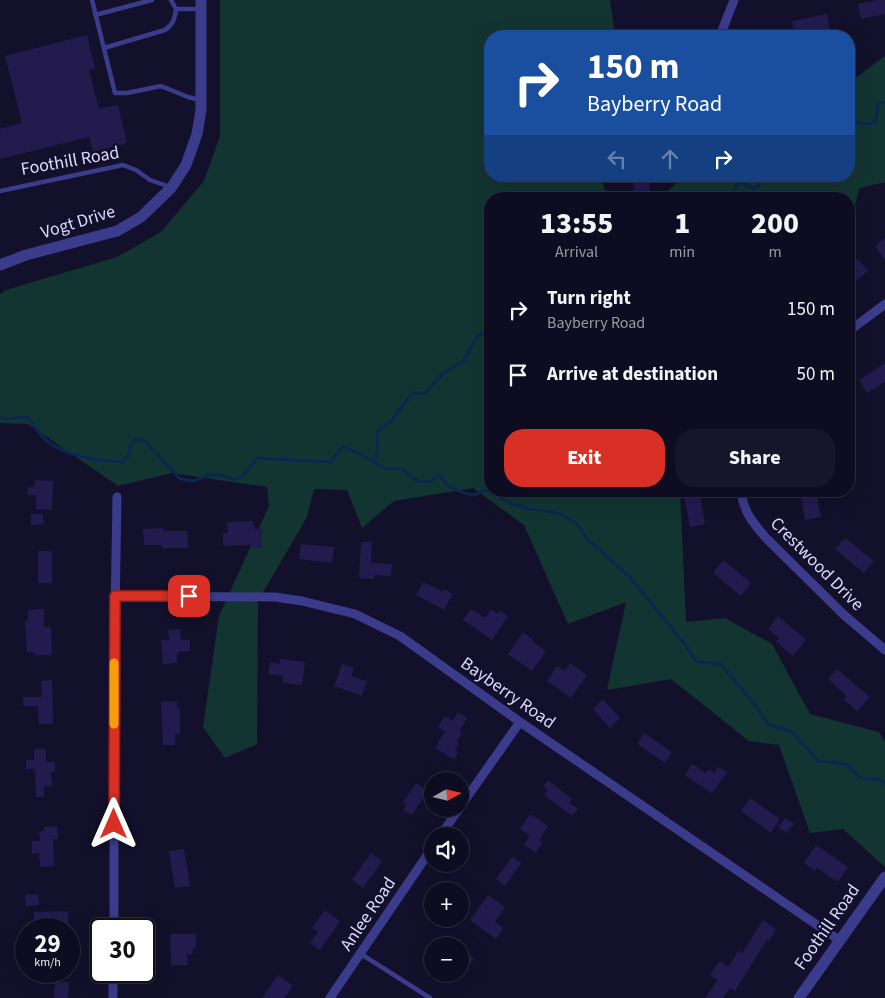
<!DOCTYPE html>
<meta charset="utf-8">
<style>
:root{--surface:#0e0c20;--page:#171529;--text:#f1f3f6;--muted:#9b9ba5;--line:#2e2c3e;--accent:#d93025}
body{margin:0;font-family:"Source Sans 3",sans-serif;background:var(--page);color:var(--text);height:100vh;display:flex;flex-direction:column;font-size:19px;white-space:nowrap}
*{box-sizing:border-box;margin:0}
p{font-size:16px;color:var(--muted)}
.icon{flex:none;width:28px;height:28px;fill:none;stroke:currentColor;stroke-width:2;stroke-linecap:round;stroke-linejoin:round}
.map{position:relative;flex:1;overflow:hidden}
.details{position:absolute;left:484px;top:192px;width:371px;height:305px;display:flex;flex-direction:column;background:var(--surface);border-radius:20px;box-shadow:0 5px 20px #0002,0 0 0 1px var(--line)}
.details>*{flex:none}
.guide{position:absolute;left:484px;top:30px;width:371px;height:152px;border-radius:20px;box-shadow:0 5px 20px #0002,0 0 0 1px var(--line);background:#1a4fa0;color:#fff;overflow:hidden}
.needle{width:32px;rotate:82deg}
.controls{position:absolute;left:424px;top:772px;display:grid;gap:10px}
.controls a{display:grid;place-items:center;width:45px;height:45px;border-radius:50%;background:var(--surface);box-shadow:0 5px 20px #0002,0 0 0 1px var(--line);font-size:25px}
.speed{position:absolute;left:15px;top:918px;display:flex;gap:10px;font-size:25px;font-weight:700;text-align:center}
.speed>*{display:grid;place-content:center;width:65px;height:65px;border-radius:50%;background:var(--surface);box-shadow:0 5px 20px #0002,0 0 0 1px var(--line);line-height:1}
.speed small{font-size:12px;font-weight:400}
.speed .limit{border:2px solid #111;border-radius:8px;background:#fff;color:#111}
.pin{position:absolute;display:grid;place-items:center;width:42px;height:42px;color:#fff;margin:-21px;border-radius:10px;box-shadow:0 2px 8px #0006}
.me{position:absolute;width:55px;margin:-28px;rotate:0deg;stroke-linejoin:round;filter:drop-shadow(0 0 4px #0008)}
.turn{display:flex;align-items:center;gap:18px;height:105px;padding:0 20px;font-size:22px}
.turn .icon{width:65px;height:65px;stroke-width:2.5}
.turn b{display:block;font-size:35px;line-height:42px}
.lanes{display:flex;align-items:center;height:48px;padding:0 20px;background:#0003;justify-content:center;gap:25px;direction:ltr}
.lanes .off{opacity:.35}
.eta{display:flex;justify-content:space-evenly;align-items:center;height:85px;text-align:center}
.eta b{font-size:30px;font-weight:800;line-height:35px}
.action{display:flex;gap:10px;margin-top:auto;padding:10px 20px}
.action a{flex:1;height:58px;border-radius:20px;background:var(--accent);color:#fff;font-size:20px;font-weight:800;line-height:58px;text-align:center}
.action a+a{background:var(--page);color:var(--text)}
ul{padding:0;list-style:none}
li{display:flex;align-items:center;gap:15px;height:65px;padding:0 20px}
li div{flex:1}
li b{display:block;font-size:19px}
li em{font-style:normal}
.map>svg:first-child{display:block}
.green{fill:#133532}
.lines{fill:none;stroke-linecap:round;stroke-linejoin:round}
.stream{stroke:#0b274f;stroke-width:3}
.building{fill:#231b4d}
.service{stroke:#3a3b8b;stroke-width:4.5}
.minor{stroke:#3a3b8b;stroke-width:9}
.tertiary{stroke:#3a3b8b;stroke-width:11}
.route-casing{stroke:#8d1f18;stroke-width:12}
.route{stroke:#d93025;stroke-width:9}
.slow{stroke:#f59e0b;stroke-width:9}
.labels{text-anchor:middle;dominant-baseline:central;stroke-width:4.5;stroke-linejoin:round;paint-order:stroke}
.street-label{font-size:18px;fill:#dcdaff;stroke:#13102b}
</style>
<div class="map">
<svg width="885" height="998" viewBox="0 0 885 998">
<rect width="100%" height="100%" fill="#13102b"/>
<path class="green" d="M220 0H610L615 36H490V176H601L607 199H490V491H680L686 622 725 618 772 644 810 714 879 732 885 742V867L843 829 810 833 779 745 749 741 671 679 607 690 626 602 568 624 524 525 473 488 394 501 362 528 347 490 314 489 307 517 258 601 257 744 225 758 203 727 219 616 269 506 267 487 172 473 118 486 28 424 0 423V294L6 290 117 257 161 232 204 181 220 136Z
M885 56V182L860 188 850 221 849 199H659L684 176H849V83Z"/>
<g class="lines">
<path class="stream" d="M849 139 855 122 868 124 876 122 878 103 885 102
M729 199 737 185 744 183 753 189 758 186 764 176
M0 417 5 419 27 417C34 424 39 435 47 441 65 456 99 461 122 462 129 456 131 453 130 444L136 439 146 442 180 479 193 481 209 475H220L234 479 242 477 257 458 331 462 343 446 370 459 376 458C379 449 377 440 378 431L391 421 413 393H425L443 373 463 362 478 335 484 333 490 334
M370 459 385 469H402L419 482 430 481 440 475 448 486 464 493 473 495 484 491 491 492 510 503 529 509 558 513 575 522 587 539 629 576 687 647 696 661 722 665 756 706 768 724 792 732 818 761 847 764C858 779 861 780 879 779L885 784"/>
</g>
<path class="building" d="M878 0H885V14L861 19 858 4Z
M827 14 830 30 795 36 792 21Z
M87 35 95 68 89 70 99 109 118 105 127 143 93 152 89 137 0 159V129L22 123 5 56Z
M632 176H648L651 197 636 199Z
M885 238V260L875 246Z
M858 259 868 271 849 286V266Z
M885 363V382L867 393 859 380Z
M35 480 53 481 52 510 36 509V495H27L28 487H35Z
M683 491H699L705 524 690 527Z
M800 491H816L821 517 805 520Z
M31 514H43L44 524 31 525Z
M253 521 254 529 262 528V548L253 549V545L223 546V533H228L227 522Z
M163 528 164 531H187L188 548H162V545H144L143 529Z
M845 538 874 561 864 573 835 549Z
M361 542H372L371 563 392 564 391 576 374 575V579L359 578Z
M301 544 334 547 332 563 299 559Z
M38 551H52V583H38Z
M723 560 751 583 741 596 713 573Z
M423 582 443 592 444 589 453 594 444 610 416 595Z
M44 609V627H51L52 655H34V652H27L25 621H28V610Z
M471 609 485 618 491 609 498 614 500 611 508 616 492 640 463 620Z
M778 616 806 640 793 656 776 642 779 638 768 629Z
M180 629 181 640H190V651L177 652V663L163 664 161 640H169L168 630Z
M523 632 533 639 532 641 546 651 532 671 508 654Z
M280 659 305 662 302 685 282 683 283 676 268 674 270 662 280 664Z
M570 663 587 675 571 698 547 681 557 666 565 671Z
M342 664 354 668 351 676 367 681 362 696 334 686Z
M837 669 870 697 857 711 844 700 847 696 828 679Z
M52 680 53 724H39L38 706H23V697H42L41 681Z
M603 699 620 718 610 728 593 709Z
M177 701V708H180V734L175 735V745H163L161 702Z
M458 712 467 718 459 732 462 733 457 741 459 743 455 750 458 752 454 759 435 748 445 731 438 727 445 716 453 721Z
M644 733 672 752 665 763 637 744Z
M34 749H46V762H55V772H51L52 786H44V797H36L35 769H26V760H34Z
M692 764 706 773 709 769 714 773 718 767 727 772 712 793 685 775Z
M548 780 572 799 569 803 578 809 572 816 544 795 547 790 543 787Z
M416 783 428 791 412 815 403 810 407 805 403 802Z
M750 798 780 819 771 833 741 811Z
M530 814 548 826 539 840 542 843 536 853 524 845 530 836 520 829Z
M785 818 794 823 787 833 778 827Z
M57 826 58 839H53L54 866 40 867 39 853 32 854V841H40L39 832 44 831V827Z
M816 845 848 867 838 882 817 868 815 871 804 863Z
M184 849 190 886 175 888 169 851Z
M371 853 382 861 363 888 352 880Z
M512 857 521 863 505 886 496 879Z
M38 894 39 905 26 906 25 895Z
M488 895 505 907 495 922 503 928 496 939 470 920Z
M325 910 340 921 320 950 310 943 318 932 312 928Z
M68 911V929H52V923H34V912Z
M763 920 776 929 769 941 767 940 735 991 730 988 723 998H705L718 980 710 975 719 961 728 967 739 950 742 953Z
M170 934H196V947H193V954H187L188 965H171Z
M463 951 474 958 460 980V956Z
M278 975 293 986 284 998H262Z
M55 981 69 982 68 998H54Z"/>
<g class="lines">
<path class="service" d="M92 0 115 93H127L161 86 188 97 200 100
M171 0 176 9H200
M95 15 152 0
M104 48 165 30C173 25 175 18 176 9
M0 191 123 165 136 170 150 180 170 187
M361 954 430 998"/>
<path class="minor" d="M720 36 734 0
M849 331 885 304
M741 491C743 511 753 523 766 538L843 614 885 650
M115 596 275 597 302 601 355 614 400 636 520 722 839 940
M460 807 520 722
M440 836 459 809
M114 929V672L117 497
M113 998V971
M330 998 432 848"/>
<path class="tertiary" d="M0 265 26 255 117 231 141 217 171 188 186 165 197 134 201 110V0
M799 998 885 877"/>
</g>
<g class="lines">
<defs>
<path id="route" d="M114 824 115 596H189"/>
</defs>
<use href="#route" class="route-casing"/>
<use href="#route" class="route"/>
<path class="slow" d="M114 663V724"/>
</g>
<g class="labels">
<g class="street-label">
<text transform="translate(70 161) rotate(-10)">Foothill Road</text>
<text transform="translate(78 222) rotate(-17)">Vogt Drive</text>
<text transform="translate(817 564) rotate(45)">Crestwood Drive</text>
<text transform="translate(508 693) rotate(35)">Bayberry Road</text>
<text transform="translate(368 914) rotate(-56)">Anlee Road</text>
<text transform="translate(827 927) rotate(-55)">Foothill Road</text>
</g>
</g>
</svg>
<div class="controls">
<a><svg class="needle" viewBox="-14 -14 28 28"><path d="M0-13l5 13h-10z" fill="#e53935"/><path d="M0 13l5-13h-10z" fill="#9b9ba5"/></svg></a>
<a><svg class="icon" aria-label="sound" viewBox="0 0 24 24"><path d="M4 9h4l5-4v14l-5-4H4zM17 9q2 3 0 6"/></svg></a>
<a>+</a>
<a>−</a>
</div>
<div class="speed"><div>29<small>km/h</small></div><div class="limit">30</div></div>
<div class="pin" style="left:189px;top:596px;background:#d93025"><svg class="icon" aria-label="arrive" viewBox="0 0 24 24"><path d="M6 21V4h12l-3 4 3 4H6"/></svg></div>
<svg class="me" style="left:114px;top:824px" viewBox="-20 -20 40 40"><path d="M0-17L14 15 0 8-14 15z" fill="#d93025" stroke="#fff" stroke-width="4"/></svg>
<div class="guide">
<div class="turn"><svg class="icon" aria-label="right" viewBox="0 0 24 24"><path d="M7 20v-9h11M14 6l5 5-5 5"/></svg><div><b>150 m</b>Bayberry Road</div></div>
<div class="lanes"><svg class="icon off" aria-label="left" viewBox="0 0 24 24"><path d="M17 20v-9H6M10 6l-5 5 5 5"/></svg><svg class="icon off" aria-label="ahead" viewBox="0 0 24 24"><path d="M12 20V5M6 11l6-6 6 6"/></svg><svg class="icon" aria-label="right" viewBox="0 0 24 24"><path d="M7 20v-9h11M14 6l5 5-5 5"/></svg></div>
</div>
<section class="details">
<div class="eta">
<div><b>13:55</b><p>Arrival</p></div>
<div><b>1</b><p>min</p></div>
<div><b>200</b><p>m</p></div>
</div>
<ul>
<li><svg class="icon" aria-label="right" viewBox="0 0 24 24"><path d="M7 20v-9h11M14 6l5 5-5 5"/></svg><div><b>Turn right</b><p>Bayberry Road</p></div><em>150 m</em></li>
<li><svg class="icon" aria-label="arrive" viewBox="0 0 24 24"><path d="M6 21V4h12l-3 4 3 4H6"/></svg><div><b>Arrive at destination</b></div><em>50 m</em></li>
</ul>
<div class="action"><a>Exit</a><a>Share</a></div>
</section>
</div>
